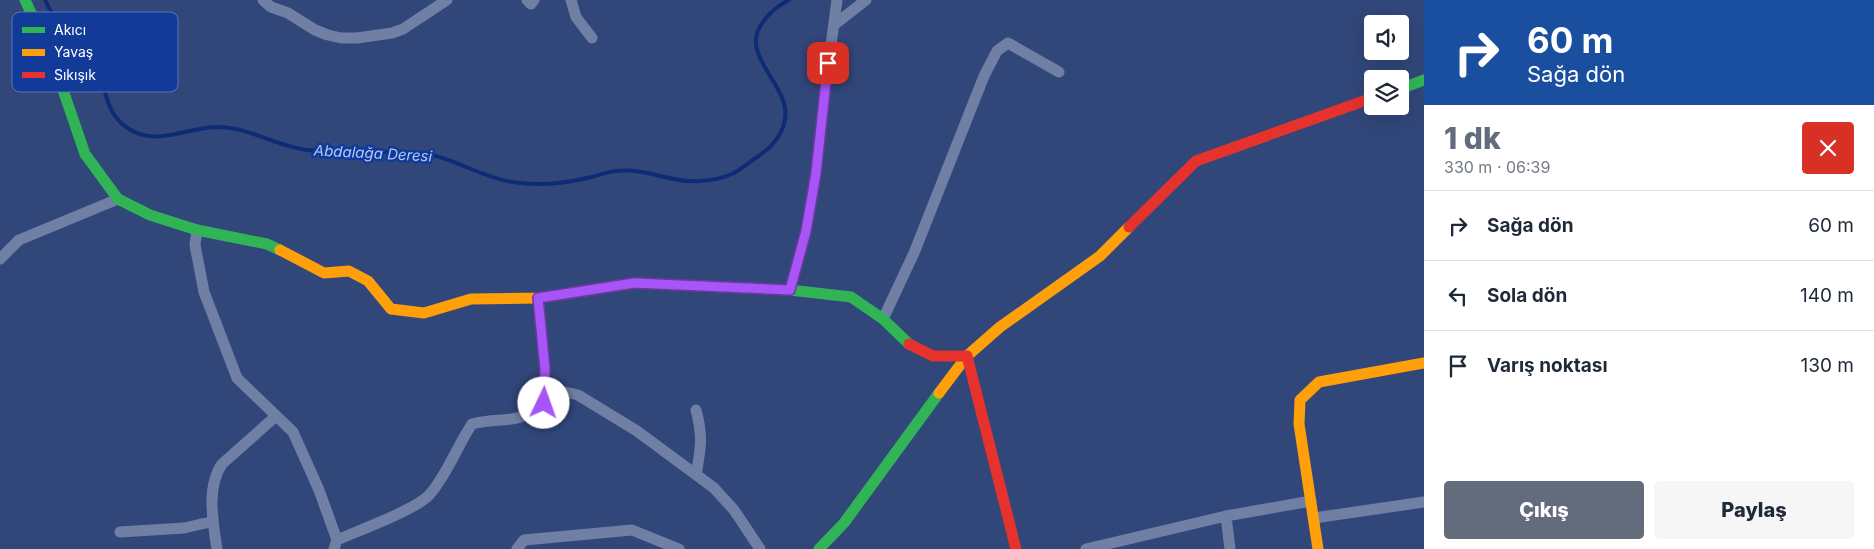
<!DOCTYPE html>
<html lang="tr">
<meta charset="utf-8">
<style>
:root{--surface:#fff;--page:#f6f6f7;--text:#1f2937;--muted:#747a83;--line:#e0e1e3;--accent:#636c7c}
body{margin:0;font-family:Inter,sans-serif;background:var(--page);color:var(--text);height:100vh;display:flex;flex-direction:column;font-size:19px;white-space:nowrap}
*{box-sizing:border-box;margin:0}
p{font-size:16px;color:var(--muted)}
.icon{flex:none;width:28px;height:28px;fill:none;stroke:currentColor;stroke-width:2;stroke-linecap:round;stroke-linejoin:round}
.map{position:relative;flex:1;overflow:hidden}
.sheet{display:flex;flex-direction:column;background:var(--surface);width:450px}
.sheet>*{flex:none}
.hud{background:#1a4fa0;color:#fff;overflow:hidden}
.tools{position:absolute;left:1364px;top:15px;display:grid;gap:10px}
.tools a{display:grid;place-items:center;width:45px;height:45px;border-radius:5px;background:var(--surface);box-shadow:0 5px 20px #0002;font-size:25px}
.pin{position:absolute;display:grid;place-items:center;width:42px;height:42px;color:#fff;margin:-21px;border-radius:10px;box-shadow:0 2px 8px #0006}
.me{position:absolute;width:55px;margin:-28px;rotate:3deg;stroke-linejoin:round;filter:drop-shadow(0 0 4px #0008)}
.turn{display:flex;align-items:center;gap:18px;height:105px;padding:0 20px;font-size:22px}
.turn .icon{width:65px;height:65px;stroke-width:2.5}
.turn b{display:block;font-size:35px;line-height:42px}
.round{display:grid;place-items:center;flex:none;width:52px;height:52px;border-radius:5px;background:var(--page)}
.summary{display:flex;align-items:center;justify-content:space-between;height:85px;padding:0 20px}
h1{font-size:30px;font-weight:800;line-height:38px;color:var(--accent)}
.cta{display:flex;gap:10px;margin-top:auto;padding:10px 20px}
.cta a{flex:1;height:58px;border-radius:5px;background:var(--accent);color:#fff;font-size:20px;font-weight:800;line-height:58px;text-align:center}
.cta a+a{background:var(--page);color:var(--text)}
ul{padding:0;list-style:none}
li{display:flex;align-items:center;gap:15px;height:70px;padding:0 20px;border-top:1px solid var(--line)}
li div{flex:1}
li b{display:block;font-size:19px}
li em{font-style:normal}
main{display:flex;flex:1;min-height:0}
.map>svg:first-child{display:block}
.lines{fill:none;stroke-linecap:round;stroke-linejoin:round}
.stream{stroke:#0e2c75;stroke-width:4}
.street{stroke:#7080a5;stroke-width:11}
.fast{stroke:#30b455;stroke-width:11}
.slow{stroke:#ff9f0a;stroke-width:11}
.jam{stroke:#e5322d;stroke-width:11}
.route-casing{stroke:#6d37a1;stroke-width:12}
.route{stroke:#a855f7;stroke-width:9}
.labels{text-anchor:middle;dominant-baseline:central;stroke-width:5;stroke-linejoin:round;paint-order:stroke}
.water-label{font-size:15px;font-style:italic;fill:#b0c8fa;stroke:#123a99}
.key{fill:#123a99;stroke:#5975b8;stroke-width:1}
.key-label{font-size:14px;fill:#fff}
</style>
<main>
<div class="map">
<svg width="1424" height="549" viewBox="0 0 1424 549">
<rect width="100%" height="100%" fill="#31477a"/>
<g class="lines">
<path class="stream" d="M45 0C51 13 58 24 68 35 78 46 89 57 97 70 108 91 104 113 129 129 157 147 187 127 217 127 248 127 272 144 301 149 317 152 331 151 347 151 372 151 397 153 423 153 455 158 480 177 512 182 537 186 562 184 587 178 597 176 606 172 616 171 633 169 648 173 665 177 686 183 711 183 732 174 741 170 748 163 757 157 770 149 783 135 785 119 791 85 737 55 763 22 770 12 779 5 789 0"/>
<path class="street" d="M263 0 271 7 288 13 315 30 328 35 341 38H357L392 33 403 29 447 0
M527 0 531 4 534 0
M571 0 576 17 592 38
M834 25 866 0
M197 230 195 245 204 292 237 378 293 432 319 490 337 540 334 549
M0 259 19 240 118 199
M790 290 806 231 816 173 826 82 837 0
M883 319 914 253 984 76 997 51 1008 43 1059 72
M544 394 565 392 578 395 637 431 714 488 734 510 760 549
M696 410C703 436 701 448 696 475
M1226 516 1230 549
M1314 518 1424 502
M120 532 184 528 210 522 213 517
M337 540C357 531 418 509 430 494 448 473 457 446 472 424 504 416 515 427 543 403L545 369 538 298
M217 549C213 523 206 487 222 464L276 416
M517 549 524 540 632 530 679 549
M1086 549 1226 516 1311 501"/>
<path class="fast" d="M25 0 52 58 85 154 118 199 150 215 197 230 267 244 280 250
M1400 89 1424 80
M572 293 634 283 790 290 851 297 883 319 909 344
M819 549 844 523 939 393"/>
<path class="slow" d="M280 250 324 273 349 271 368 281 391 309 424 313 471 299 538 298 572 293
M939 393 967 356 1000 327 1100 256 1129 227
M1318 549 1299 424 1300 400 1319 382 1424 363"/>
<path class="jam" d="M1129 227 1196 161 1372 98
M909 344 933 356H967L1016 549"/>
</g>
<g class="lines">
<defs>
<path id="route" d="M544 403 545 369 538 298 634 283 790 290 806 231 816 173 828 63"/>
</defs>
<use href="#route" class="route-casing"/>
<use href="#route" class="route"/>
</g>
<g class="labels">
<g class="water-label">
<text transform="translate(373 153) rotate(3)">Abdalağa Deresi</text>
</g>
</g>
<rect x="12" y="12" width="166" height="80" rx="8" class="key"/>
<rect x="22" y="27" width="23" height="6" fill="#30b455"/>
<rect x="22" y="49" width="23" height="7" fill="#ff9f0a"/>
<rect x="22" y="72" width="23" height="6" fill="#e5322d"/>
<g class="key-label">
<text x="54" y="35">Akıcı</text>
<text x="54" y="57">Yavaş</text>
<text x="54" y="80">Sıkışık</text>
</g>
</svg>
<div class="tools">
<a><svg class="icon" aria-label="sound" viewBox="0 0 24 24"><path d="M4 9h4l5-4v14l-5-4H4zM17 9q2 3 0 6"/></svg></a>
<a><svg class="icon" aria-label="layers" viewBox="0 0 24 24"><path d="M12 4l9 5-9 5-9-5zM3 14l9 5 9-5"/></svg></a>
</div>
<div class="pin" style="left:828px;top:63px;background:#d93025"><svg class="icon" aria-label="arrive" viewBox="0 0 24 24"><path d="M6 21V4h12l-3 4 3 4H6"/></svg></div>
<svg class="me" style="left:544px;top:403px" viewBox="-20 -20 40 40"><circle r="19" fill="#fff"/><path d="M0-13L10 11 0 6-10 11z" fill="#a855f7"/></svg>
</div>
<section class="sheet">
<div class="hud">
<div class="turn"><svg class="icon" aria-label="right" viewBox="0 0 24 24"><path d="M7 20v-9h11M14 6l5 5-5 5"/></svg><div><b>60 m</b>Sağa dön</div></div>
</div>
<div class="summary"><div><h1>1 dk</h1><p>330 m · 06:39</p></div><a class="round" style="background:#d93025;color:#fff"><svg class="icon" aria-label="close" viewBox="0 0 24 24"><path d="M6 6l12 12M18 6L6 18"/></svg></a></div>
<ul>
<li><svg class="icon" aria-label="right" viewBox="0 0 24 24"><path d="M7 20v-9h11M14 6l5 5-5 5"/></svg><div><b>Sağa dön</b></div><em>60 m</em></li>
<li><svg class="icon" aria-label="left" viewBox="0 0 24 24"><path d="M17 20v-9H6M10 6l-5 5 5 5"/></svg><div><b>Sola dön</b></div><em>140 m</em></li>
<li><svg class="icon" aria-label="arrive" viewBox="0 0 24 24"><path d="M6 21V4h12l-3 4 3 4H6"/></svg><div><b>Varış noktası</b></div><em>130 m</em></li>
</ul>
<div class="cta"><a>Çıkış</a><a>Paylaş</a></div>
</section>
</main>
